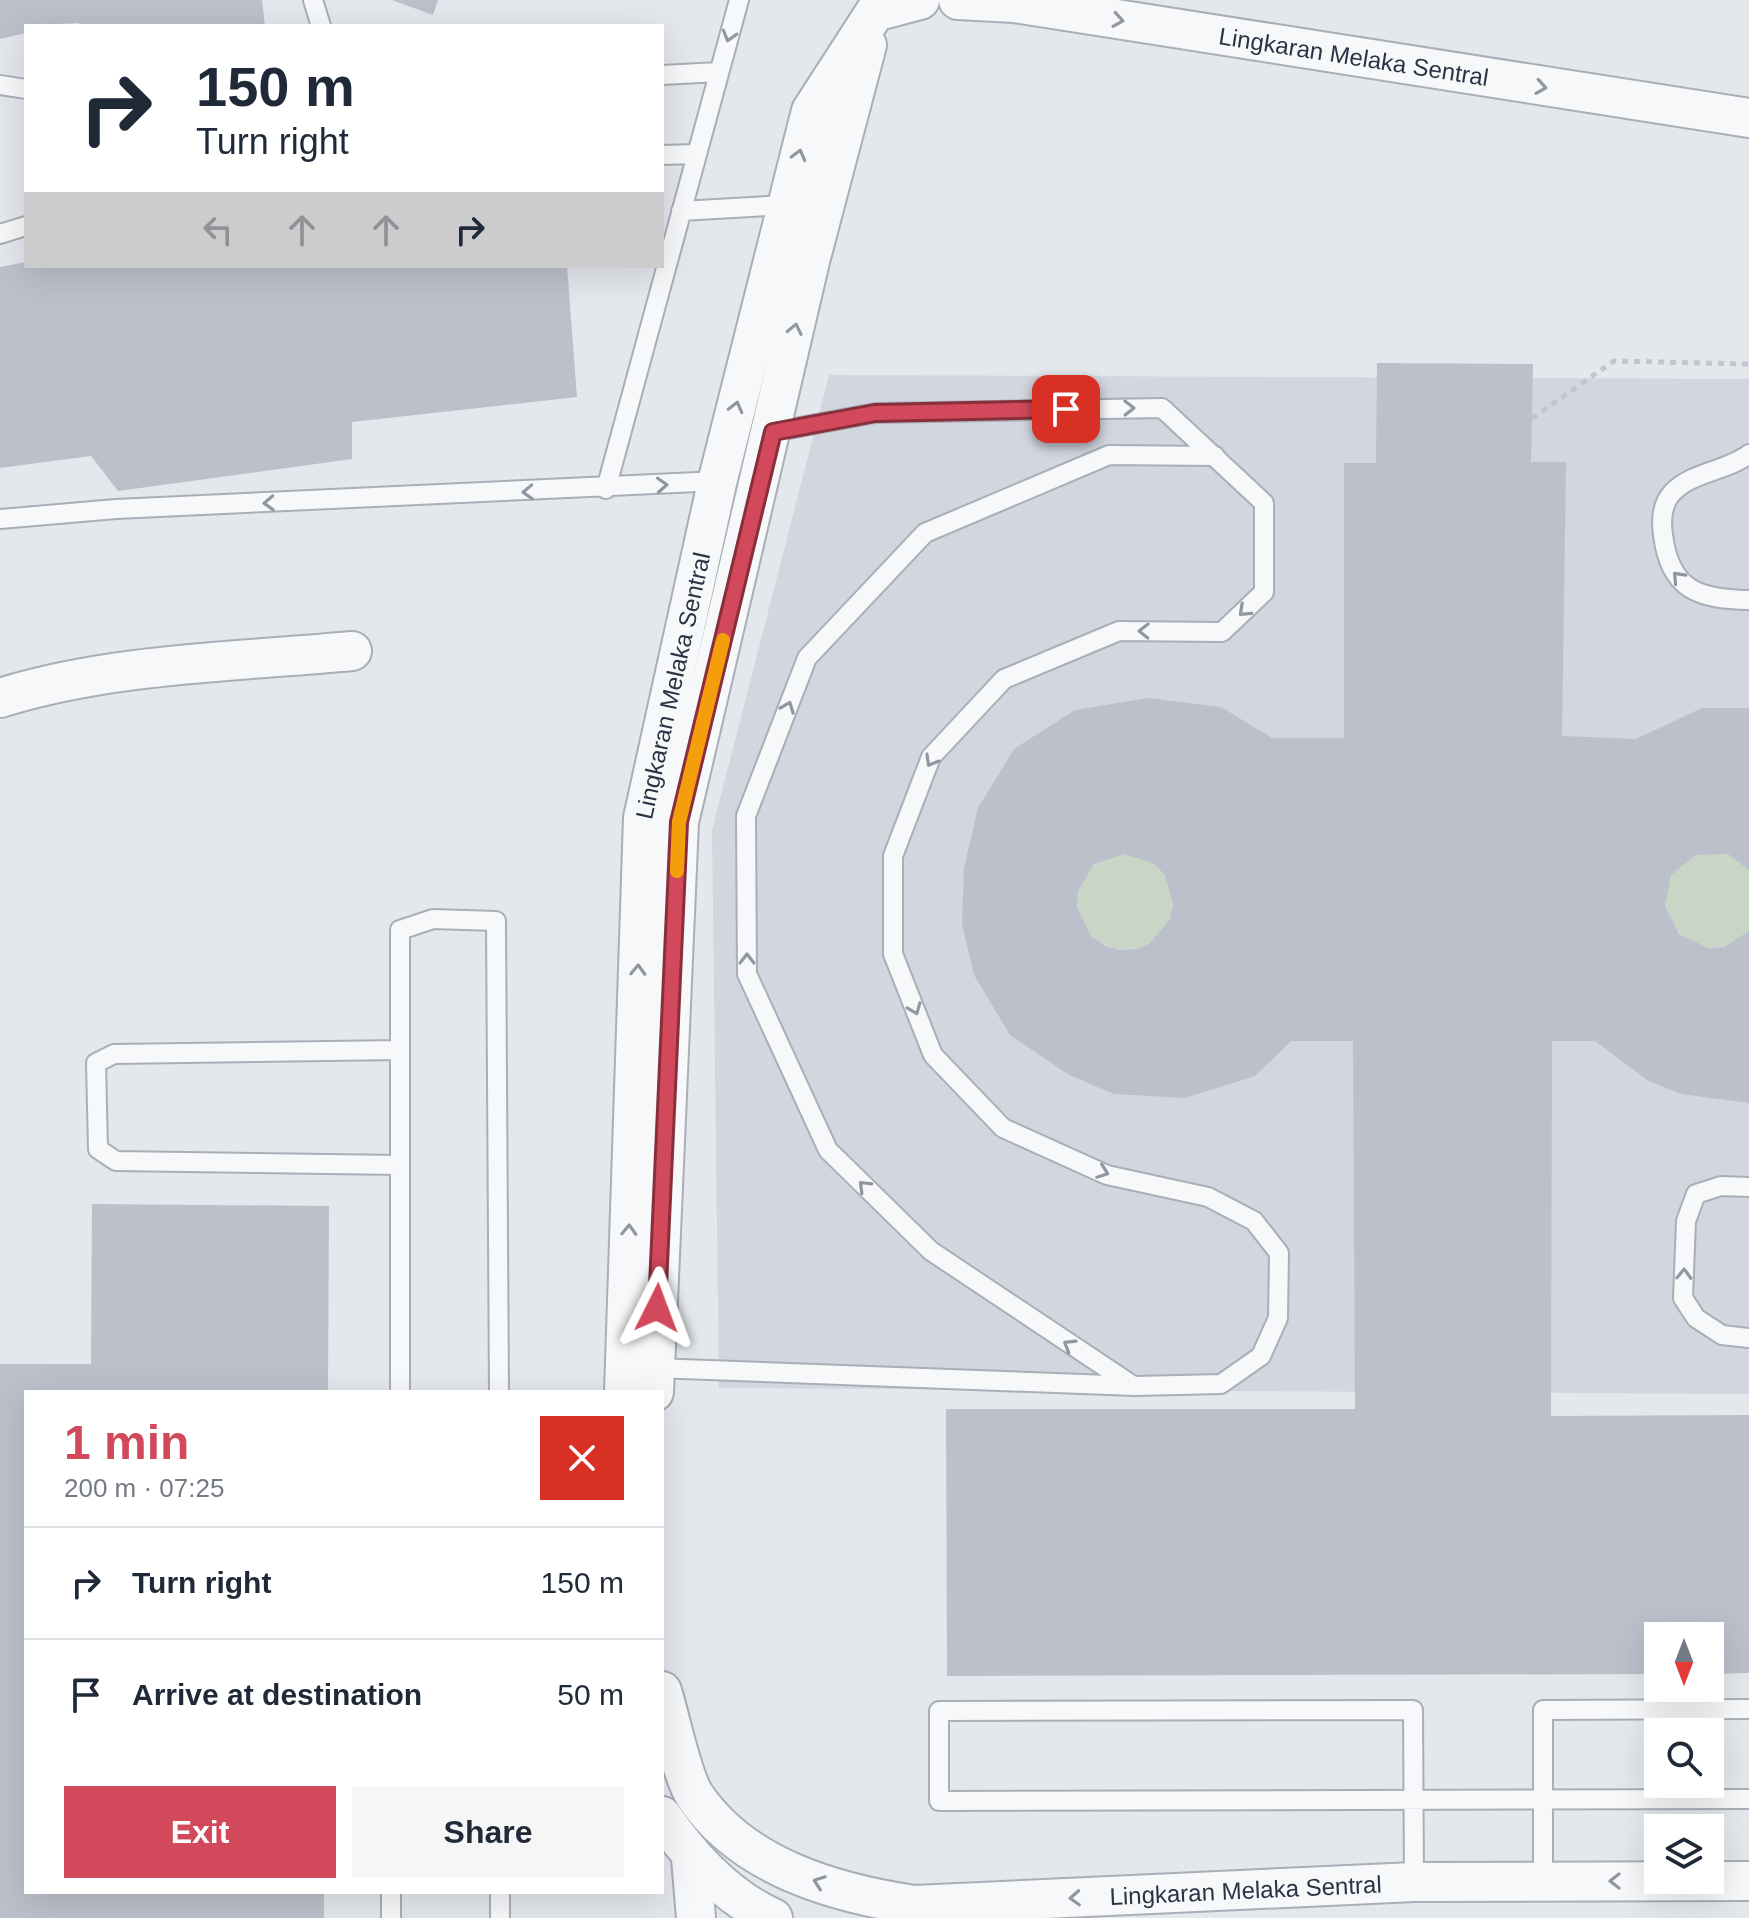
<!DOCTYPE html>
<meta charset="utf-8">
<style>
:root{--surface:#fff;--page:#f6f6f7;--text:#1f2937;--muted:#747a83;--line:#e0e1e3;--accent:#d1495b}
body{margin:0;font-family:Arial,sans-serif;background:var(--page);color:var(--text);height:100vh;display:flex;flex-direction:column;font-size:30px;white-space:nowrap}
*{box-sizing:border-box;margin:0}
p{font-size:26px;color:var(--muted)}
.icon{flex:none;width:44px;height:44px;fill:none;stroke:currentColor;stroke-width:2;stroke-linecap:round;stroke-linejoin:round}
.map{position:relative;flex:1;overflow:hidden}
.details{position:absolute;left:24px;top:1390px;width:640px;height:504px;display:flex;flex-direction:column;background:var(--surface);border-radius:0px;box-shadow:0 8px 32px #0002}
.details>*{flex:none}
.hud{position:absolute;left:24px;top:24px;width:640px;height:244px;border-radius:0px;box-shadow:0 8px 32px #0002;background:#fff;color:var(--text);overflow:hidden}
.needle{width:52px;rotate:180deg}
.tools{position:absolute;left:1644px;top:1622px;display:grid;gap:16px}
.tools a{display:grid;place-items:center;width:80px;height:80px;border-radius:0px;background:var(--surface);box-shadow:0 8px 32px #0002;font-size:40px}
.pin{position:absolute;display:grid;place-items:center;width:68px;height:68px;color:#fff;margin:-34px;border-radius:16px;box-shadow:0 4px 12px #0006}
.me{position:absolute;width:88px;margin:-44px;rotate:3deg;stroke-linejoin:round;filter:drop-shadow(0 0 6px #0008)}
.turn{display:flex;align-items:center;gap:28px;height:168px;padding:0 40px;font-size:36px}
.turn .icon{width:104px;height:104px;stroke-width:2.5}
.turn b{display:block;font-size:56px;line-height:68px}
.lanes{display:flex;align-items:center;height:76px;padding:0 40px;background:#0003;justify-content:center;gap:40px;direction:ltr}
.lanes .off{opacity:.35}
.round{display:grid;place-items:center;flex:none;width:84px;height:84px;border-radius:0px;background:var(--page)}
.headline{display:flex;align-items:center;justify-content:space-between;height:136px;padding:0 40px}
h1{font-size:48px;font-weight:700;line-height:60px;color:var(--accent)}
.button{display:flex;gap:16px;margin-top:auto;padding:16px 40px}
.button a{flex:1;height:92px;border-radius:0px;background:var(--accent);color:#fff;font-size:32px;font-weight:700;line-height:92px;text-align:center}
.button a+a{background:var(--page);color:var(--text)}
ul{padding:0;list-style:none}
li{display:flex;align-items:center;gap:24px;height:112px;padding:0 40px;border-top:2px solid var(--line)}
li div{flex:1}
li b{display:block;font-size:30px}
li em{font-style:normal}
.map>svg:first-child{display:block}
.built{fill:#d2d6de}
.green{fill:#c9d6c5}
.building{fill:#bbc0ca;fill-rule:evenodd}
.lines{fill:none;stroke-linecap:round;stroke-linejoin:round}
.lane-casing{stroke:#a9aeb7;stroke-width:22}
.street-casing{stroke:#a9aeb7;stroke-width:42}
.path{stroke:#c2c5cb;stroke-width:5;stroke-dasharray:6 6;stroke-linecap:butt}
.lane{stroke:#f7f8fa;stroke-width:18}
.street{stroke:#f7f8fa;stroke-width:38}
.oneway{stroke:#9196a0}
.route-casing{stroke:#882f3b;stroke-width:20}
.route{stroke:#d1495b;stroke-width:14}
.slow{stroke:#f59e0b;stroke-width:14}
.labels{text-anchor:middle;dominant-baseline:central;stroke-width:8;stroke-linejoin:round;paint-order:stroke}
.street-label{font-size:24px;fill:#2b3445;stroke:#f4f6f9}
</style>
<div class="map">
<svg width="1749" height="1918" viewBox="0 0 1749 1918">
<rect width="100%" height="100%" fill="#e4e7ec"/>
<path class="built" d="M829 375 1749 379V1394L719 1388 712 830Z"/>
<path class="green" d="M1712 852 1728 854 1749 870V931C1683 989 1620 868 1712 852Z
M1078 902a47 47 0 1 1 94 0a47 47 0 1 1-94 0Z"/>
<path class="building" d="M0 0H262L265 26H79V23L26 26V33L0 39Z
M392 0H438L433 15Z
M26 262V266H567L577 397 352 422V459L118 491 91 456 0 468V267Z
M1377 363 1533 364 1531 462H1566L1562 736 1636 739 1702 708H1749V870L1728 854 1696 855 1671 875 1665 906 1679 934 1708 948 1724 947 1749 931V1103L1681 1094 1647 1080 1595 1041H1552L1551 1416 1749 1415V1673L1710 1674V1636H1658V1674L947 1676 946 1409H1355L1353 1041H1291L1255 1076 1185 1098 1114 1094 1069 1075 1010 1035 974 975 962 924 964 868 978 808 1014 749 1075 710 1148 698 1221 707 1272 738H1344V463H1376ZM1125 854 1154 864 1165 875 1173 904 1170 919 1150 943 1136 949 1120 950 1105 946 1091 936 1077 907 1078 891 1094 864Z
M92 1204 329 1206 328 1392H26V1892H324V1918H0V1364H91Z"/>
<g class="lines">
<defs>
<path id="lane" d="M313 0 321 26
M662 75 719 72
M0 85 26 89
M662 155 696 154
M681 211 785 205
M0 234 26 226
M1749 454C1727 471 1691 472 1672 493 1662 504 1661 521 1663 535 1670 590 1698 599 1749 600
M606 489 739 0
M0 519 116 509 719 481
M400 1050 114 1054 96 1063 98 1149 116 1161 400 1165
M1749 1187 1721 1186 1696 1194 1686 1221 1683 1298 1696 1318 1722 1335 1749 1338
M654 1368 1135 1386 1221 1384 1261 1356 1278 1318 1279 1253 1254 1221 1208 1197 1107 1175 1003 1128 933 1055 893 954V856L931 757 1004 679 1119 631 1222 632 1264 592V503L1162 408 875 413 773 432 768 437
M1132 1385 931 1251 828 1150 747 974 746 816 807 658 925 533 1109 455 1215 456
M400 1392V930L433 919 496 921 499 1392
M1543 1880V1710L1749 1709
M1414 1882 1413 1710 939 1711V1801L1749 1799
M500 1892V1918
M391 1918V1892"/>
<g id="street">
<path id="s1" d="M958 0 1014 3 1749 118"/>
<path d="M0 698C113 663 235 662 352 651"/>
<path id="s2" d="M624 1392 643 818 717 483 811 111 875 12 920 0"/>
<path d="M654 1392 679 822 810 261 867 45"/>
<path id="s3" d="M662 1691C670 1716 682 1777 695 1796 743 1867 834 1893 914 1905L1414 1882 1749 1881"/>
<path d="M662 1816C690 1857 726 1897 773 1918"/>
<path d="M691 1858 696 1918"/>
</g>
</defs>
<use href="#lane" class="lane-casing"/>
<use href="#street" class="street-casing"/>
<path class="path" d="M1532 418 1614 361 1749 364"/>
<use href="#lane" class="lane"/>
<use href="#street" class="street"/>
</g>
<defs><path id="oneway-chevron" d="M-2-3.5L2.5 0L-2 3.5" fill="none" stroke-width="1.6" stroke-linecap="round" stroke-linejoin="round" transform="scale(2)"/></defs>
<g class="oneway">
<use href="#oneway-chevron" transform="translate(1118 20) rotate(9)"/>
<use href="#oneway-chevron" transform="translate(729 36) rotate(106)"/>
<use href="#oneway-chevron" transform="translate(1541 87) rotate(9)"/>
<use href="#oneway-chevron" transform="translate(799 155) rotate(-75)"/>
<use href="#oneway-chevron" transform="translate(795 329) rotate(-78)"/>
<use href="#oneway-chevron" transform="translate(736 407) rotate(-76)"/>
<use href="#oneway-chevron" transform="translate(1129 408) rotate(-1)"/>
<use href="#oneway-chevron" transform="translate(662 485) rotate(-3)"/>
<use href="#oneway-chevron" transform="translate(528 492) rotate(178)"/>
<use href="#oneway-chevron" transform="translate(269 503) rotate(178)"/>
<use href="#oneway-chevron" transform="translate(1678 577) rotate(-133)"/>
<use href="#oneway-chevron" transform="translate(1244 611) rotate(137)"/>
<use href="#oneway-chevron" transform="translate(1144 631) rotate(-179)"/>
<use href="#oneway-chevron" transform="translate(788 707) rotate(-69)"/>
<use href="#oneway-chevron" transform="translate(931 761) rotate(120)"/>
<use href="#oneway-chevron" transform="translate(747 959) rotate(-90)"/>
<use href="#oneway-chevron" transform="translate(638 970) rotate(-88)"/>
<use href="#oneway-chevron" transform="translate(915 1009) rotate(68)"/>
<use href="#oneway-chevron" transform="translate(1103 1172) rotate(20)"/>
<use href="#oneway-chevron" transform="translate(864 1186) rotate(-135)"/>
<use href="#oneway-chevron" transform="translate(629 1230) rotate(-88)"/>
<use href="#oneway-chevron" transform="translate(1684 1274) rotate(-88)"/>
<use href="#oneway-chevron" transform="translate(1069 1345) rotate(-148)"/>
<use href="#oneway-chevron" transform="translate(1615 1881) rotate(-180)"/>
<use href="#oneway-chevron" transform="translate(819 1882) rotate(-160)"/>
<use href="#oneway-chevron" transform="translate(1075 1898) rotate(177)"/>
</g>
<g class="lines">
<defs>
<path id="route" d="M657 1308 679 822 773 432 875 413 1066 409"/>
</defs>
<use href="#route" class="route-casing"/>
<use href="#route" class="route"/>
<path class="slow" d="M677 871 679 822 723 640"/>
</g>
<g class="labels">
<g class="street-label">
<text stroke="none"><textPath href="#s1" startOffset="400">Lingkaran Melaka Sentral</textPath></text>
<text stroke="none"><textPath href="#s2" startOffset="710">Lingkaran Melaka Sentral</textPath></text>
<text stroke="none"><textPath href="#s3" startOffset="694">Lingkaran Melaka Sentral</textPath></text>
</g>
</g>
</svg>
<div class="tools">
<a><svg class="needle" viewBox="-14 -14 28 28"><path d="M0-13l5 13h-10z" fill="#e53935"/><path d="M0 13l5-13h-10z" fill="#747a83"/></svg></a>
<a><svg class="icon" aria-label="search" viewBox="0 0 24 24"><circle cx="10" cy="10" r="6"/><path d="M15 15l6 6"/></svg></a>
<a><svg class="icon" aria-label="layers" viewBox="0 0 24 24"><path d="M12 4l9 5-9 5-9-5zM3 14l9 5 9-5"/></svg></a>
</div>
<div class="pin" style="left:1066px;top:409px;background:#d93025"><svg class="icon" aria-label="arrive" viewBox="0 0 24 24"><path d="M6 21V4h12l-3 4 3 4H6"/></svg></div>
<svg class="me" style="left:657px;top:1308px" viewBox="-20 -20 40 40"><path d="M0-17L14 15 0 8-14 15z" fill="#d1495b" stroke="#fff" stroke-width="4"/></svg>
<div class="hud">
<div class="turn"><svg class="icon" aria-label="right" viewBox="0 0 24 24"><path d="M7 20v-9h11M14 6l5 5-5 5"/></svg><div><b>150 m</b>Turn right</div></div>
<div class="lanes"><svg class="icon off" aria-label="left" viewBox="0 0 24 24"><path d="M17 20v-9H6M10 6l-5 5 5 5"/></svg><svg class="icon off" aria-label="ahead" viewBox="0 0 24 24"><path d="M12 20V5M6 11l6-6 6 6"/></svg><svg class="icon off" aria-label="ahead" viewBox="0 0 24 24"><path d="M12 20V5M6 11l6-6 6 6"/></svg><svg class="icon" aria-label="right" viewBox="0 0 24 24"><path d="M7 20v-9h11M14 6l5 5-5 5"/></svg></div>
</div>
<section class="details">
<div class="headline"><div><h1>1 min</h1><p>200 m · 07:25</p></div><a class="round" style="background:#d93025;color:#fff"><svg class="icon" aria-label="close" viewBox="0 0 24 24"><path d="M6 6l12 12M18 6L6 18"/></svg></a></div>
<ul>
<li><svg class="icon" aria-label="right" viewBox="0 0 24 24"><path d="M7 20v-9h11M14 6l5 5-5 5"/></svg><div><b>Turn right</b></div><em>150 m</em></li>
<li><svg class="icon" aria-label="arrive" viewBox="0 0 24 24"><path d="M6 21V4h12l-3 4 3 4H6"/></svg><div><b>Arrive at destination</b></div><em>50 m</em></li>
</ul>
<div class="button"><a>Exit</a><a>Share</a></div>
</section>
</div>
